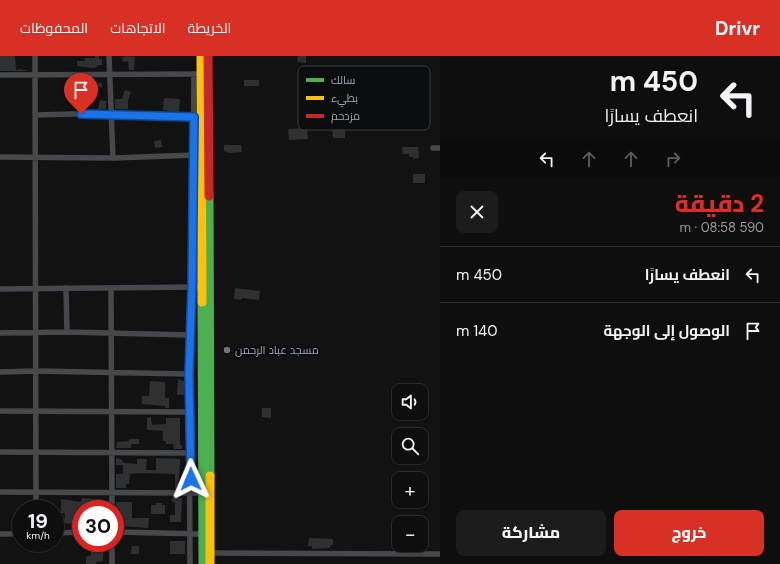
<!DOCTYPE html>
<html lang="ar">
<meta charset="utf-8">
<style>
:root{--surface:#0e0e0e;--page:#1c1c1c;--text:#f1f3f6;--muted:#9b9c9e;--line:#2e2e2e;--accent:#d93025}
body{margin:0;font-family:"DM Sans",Cairo,sans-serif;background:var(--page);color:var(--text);direction:rtl;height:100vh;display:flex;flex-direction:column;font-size:15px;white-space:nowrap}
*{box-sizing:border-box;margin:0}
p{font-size:13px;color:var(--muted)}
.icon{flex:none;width:22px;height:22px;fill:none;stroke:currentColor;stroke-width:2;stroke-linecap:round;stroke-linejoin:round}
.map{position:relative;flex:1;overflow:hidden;direction:ltr}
.side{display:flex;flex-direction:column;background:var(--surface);width:340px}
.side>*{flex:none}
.hud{background:#0e0e0e;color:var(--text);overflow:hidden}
.tools{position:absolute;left:392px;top:328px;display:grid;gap:8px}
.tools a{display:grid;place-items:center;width:36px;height:36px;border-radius:8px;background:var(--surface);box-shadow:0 1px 3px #0004,0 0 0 1px var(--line);font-size:20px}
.speed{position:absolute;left:12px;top:444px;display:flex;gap:8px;font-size:20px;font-weight:700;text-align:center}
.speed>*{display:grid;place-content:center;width:52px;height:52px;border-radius:50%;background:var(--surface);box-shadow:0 1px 3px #0004,0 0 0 1px var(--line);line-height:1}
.speed small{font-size:10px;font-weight:400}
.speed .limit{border:6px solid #d22;background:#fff;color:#111}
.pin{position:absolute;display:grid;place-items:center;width:34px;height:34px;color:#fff;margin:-41px -17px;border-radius:50% 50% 50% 0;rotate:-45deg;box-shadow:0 0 4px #0007}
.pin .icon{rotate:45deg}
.me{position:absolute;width:44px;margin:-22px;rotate:359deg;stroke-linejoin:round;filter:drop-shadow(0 0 3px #0008)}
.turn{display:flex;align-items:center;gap:14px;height:84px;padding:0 16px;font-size:18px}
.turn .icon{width:52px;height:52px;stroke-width:2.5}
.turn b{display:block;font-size:28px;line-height:34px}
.lanes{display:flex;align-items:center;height:38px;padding:0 16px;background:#0003;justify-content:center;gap:20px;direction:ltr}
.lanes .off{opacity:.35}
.round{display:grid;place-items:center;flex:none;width:42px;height:42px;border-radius:8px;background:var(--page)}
.head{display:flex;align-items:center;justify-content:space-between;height:68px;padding:0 16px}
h1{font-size:24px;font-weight:800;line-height:30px;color:var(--accent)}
.primary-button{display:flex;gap:8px;margin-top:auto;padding:8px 16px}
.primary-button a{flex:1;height:46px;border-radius:8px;background:var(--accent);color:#fff;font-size:16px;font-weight:800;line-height:46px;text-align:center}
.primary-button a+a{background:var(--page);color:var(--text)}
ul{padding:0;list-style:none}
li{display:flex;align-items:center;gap:12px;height:56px;padding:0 16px;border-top:1px solid var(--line)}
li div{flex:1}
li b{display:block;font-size:15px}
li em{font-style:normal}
header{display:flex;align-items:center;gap:24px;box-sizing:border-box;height:56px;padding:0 20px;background:var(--accent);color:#fff}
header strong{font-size:19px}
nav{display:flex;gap:22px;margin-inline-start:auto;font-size:14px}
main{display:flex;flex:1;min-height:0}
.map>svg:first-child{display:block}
.building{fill:#2f3032}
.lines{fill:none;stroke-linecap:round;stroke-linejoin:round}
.street{stroke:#46484b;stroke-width:5.5}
.fast{stroke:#4caf50;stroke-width:9}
.slow{stroke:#ffc107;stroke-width:9}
.jam{stroke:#c62828;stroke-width:9}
.route-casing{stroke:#114b97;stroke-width:10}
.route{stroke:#1a73e8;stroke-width:7}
.poi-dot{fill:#6f757c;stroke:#0c0d0e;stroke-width:1.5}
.labels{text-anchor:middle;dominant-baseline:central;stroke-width:4;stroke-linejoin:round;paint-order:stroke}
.poi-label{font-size:11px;fill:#a1aab5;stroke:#0c0d0e;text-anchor:start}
.key{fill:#0c0d0e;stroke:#393c40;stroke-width:1}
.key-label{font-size:11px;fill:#a1aab5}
</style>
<header>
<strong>Drivr</strong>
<nav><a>الخريطة</a><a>الاتجاهات</a><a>المحفوظات</a></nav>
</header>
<main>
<section class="side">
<div class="hud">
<div class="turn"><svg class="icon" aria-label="left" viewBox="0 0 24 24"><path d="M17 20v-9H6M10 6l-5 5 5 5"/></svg><div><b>450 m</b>انعطف يسارًا</div></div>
<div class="lanes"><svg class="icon" aria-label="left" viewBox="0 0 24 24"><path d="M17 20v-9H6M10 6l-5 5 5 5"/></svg><svg class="icon off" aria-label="ahead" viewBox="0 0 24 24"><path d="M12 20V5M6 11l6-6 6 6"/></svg><svg class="icon off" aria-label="ahead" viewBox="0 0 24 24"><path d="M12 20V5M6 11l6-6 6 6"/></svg><svg class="icon off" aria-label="right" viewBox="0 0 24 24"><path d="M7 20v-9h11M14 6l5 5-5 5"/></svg></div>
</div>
<div class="head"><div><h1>2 دقيقة</h1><p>590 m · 08:58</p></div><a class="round"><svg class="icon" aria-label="close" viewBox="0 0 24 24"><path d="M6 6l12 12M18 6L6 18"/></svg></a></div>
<ul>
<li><svg class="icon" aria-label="left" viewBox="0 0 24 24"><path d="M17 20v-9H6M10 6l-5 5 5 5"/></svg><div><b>انعطف يسارًا</b></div><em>450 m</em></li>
<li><svg class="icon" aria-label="arrive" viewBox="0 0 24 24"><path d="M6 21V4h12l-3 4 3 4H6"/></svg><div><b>الوصول إلى الوجهة</b></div><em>140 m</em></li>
</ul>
<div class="primary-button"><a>خروج</a><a>مشاركة</a></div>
</section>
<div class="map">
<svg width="440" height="508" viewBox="0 0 440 508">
<rect width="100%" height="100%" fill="#121212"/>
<path class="building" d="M0 0H15L16 14 20 13 28 15H0Z
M95 0H99V3H102V9H97V11L92 12 77 10V5H85V2H95Z
M126 0 135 1 134 14H129L128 5 123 6 122 2Z
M298 0H306V7L297 6Z
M244 24H259V30H244Z
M91 26 102 27V31H98V34H91Z
M125 34 131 36 128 44V53H115V43H122Z
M164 42 180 43 179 56 163 54Z
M100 44 106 45V53H98Z
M307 72 308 83 289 84 288 73Z
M332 72H345V82H333Z
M161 84 162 91 155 92 154 85Z
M224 89H241L242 96 229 97 224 95Z
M402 91H418L419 102 413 103V101H409V98H403Z
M413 118H425V127H413Z
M235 232 260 235 259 244 242 242 241 244 234 243Z
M178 323 184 325V339H177Z
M150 325 165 326V342H169V352H165V350L142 348V340H149Z
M262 352H271V362L262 361Z
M151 361 152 369 166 368V362H180V389H182V393H174L173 388H166V385H163V375L147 374V362Z
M129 383H139V388H131V392H116L117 386 129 385Z
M116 402 121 403 124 407 137 408V403H147L146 414H156V402L180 403 179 427H182V433H175V418L139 417 130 418 129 428H126V432H116V418H123V409H116Z
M82 442 95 443V453H81V472H71L72 468 64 467 65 457H61V443L81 446Z
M172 442H182L181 466H170V459H175V446H172Z
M116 446H132V462H149L148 472 120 470V453H116Z
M156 447H162V449H165V458H151V449H156Z
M421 470H428L429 490 421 491Z
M309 482 333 483V489H330V492L312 493V490H308Z
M170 485H185V498H170Z
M91 488H103V505L96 506V508H86V501L91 499Z
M132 490H139V498H131Z"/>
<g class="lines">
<path class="street" d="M35 0 36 453
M109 0 113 102
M0 19 198 18
M35 59 112 57 194 61
M433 92H440
M0 101 113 102 196 99
M66 232 67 276
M111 232 112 453
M0 233 196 231
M0 277 67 276 190 279
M0 316 36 315 189 318
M0 355 189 356
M0 396 191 397
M0 436 202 437
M115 476 203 478
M55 477 81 476
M0 478H21
M112 487V508
M210 497 440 498
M190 508 189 318 192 231 194 18"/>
<path class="fast" d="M209 140 210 420
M202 246 203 508"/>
<path class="slow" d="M201 0 202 246
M210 420V508"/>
<path class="jam" d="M208 0 209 140"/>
</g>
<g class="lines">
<defs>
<path id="route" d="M81 58 194 61 192 231 189 318 191 423"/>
</defs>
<use href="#route" class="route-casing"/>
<use href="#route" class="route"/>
</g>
<circle class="poi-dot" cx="227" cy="294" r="4"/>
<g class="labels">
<g class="poi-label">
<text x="235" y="294">مسجد عباد الرحمن</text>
</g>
</g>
<rect x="298" y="10" width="132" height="64" rx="6" class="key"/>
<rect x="306" y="22" width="18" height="4" fill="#4caf50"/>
<rect x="306" y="40" width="18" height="4" fill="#ffc107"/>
<rect x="306" y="58" width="18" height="4" fill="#c62828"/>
<g class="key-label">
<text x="331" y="28">سالك</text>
<text x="331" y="46">بطيء</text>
<text x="331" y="64">مزدحم</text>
</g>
</svg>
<div class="tools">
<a><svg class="icon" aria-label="sound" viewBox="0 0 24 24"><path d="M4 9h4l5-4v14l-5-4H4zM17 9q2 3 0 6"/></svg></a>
<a><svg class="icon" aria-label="search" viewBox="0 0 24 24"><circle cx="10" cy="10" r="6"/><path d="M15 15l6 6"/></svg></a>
<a>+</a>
<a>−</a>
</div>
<div class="speed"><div>19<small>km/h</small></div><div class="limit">30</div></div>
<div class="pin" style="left:81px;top:58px;background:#d93025"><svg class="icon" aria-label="arrive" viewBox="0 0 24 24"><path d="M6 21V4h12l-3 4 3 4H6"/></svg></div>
<svg class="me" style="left:191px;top:423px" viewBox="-20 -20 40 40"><path d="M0-17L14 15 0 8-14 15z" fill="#1a73e8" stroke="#fff" stroke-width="4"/></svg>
</div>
</main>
